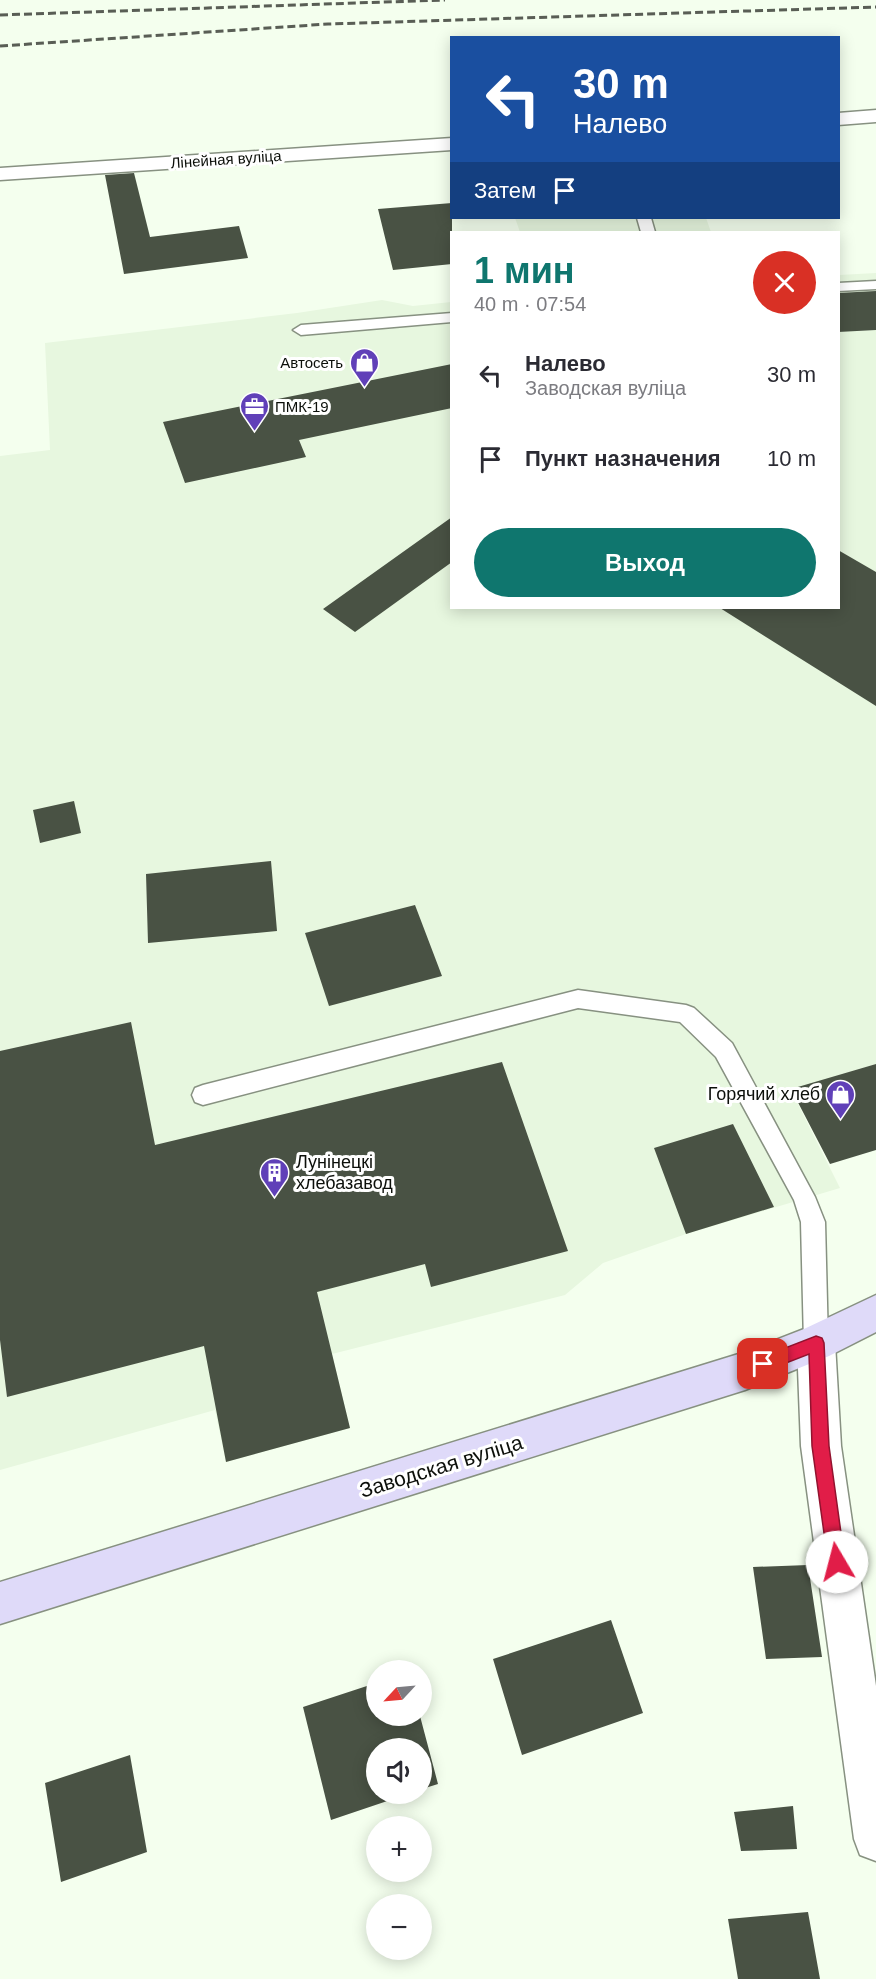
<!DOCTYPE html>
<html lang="ru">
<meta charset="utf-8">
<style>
:root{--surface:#fff;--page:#f2f2f3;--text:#2b2b33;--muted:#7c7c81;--accent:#0f766e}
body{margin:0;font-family:Helvetica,sans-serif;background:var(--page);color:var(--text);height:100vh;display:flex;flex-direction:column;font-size:22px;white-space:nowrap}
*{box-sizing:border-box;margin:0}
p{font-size:20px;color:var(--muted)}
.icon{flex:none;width:33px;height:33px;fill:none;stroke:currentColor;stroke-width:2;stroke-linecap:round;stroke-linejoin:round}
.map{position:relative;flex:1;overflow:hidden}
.details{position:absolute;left:450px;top:231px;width:390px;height:378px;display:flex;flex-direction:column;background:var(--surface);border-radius:0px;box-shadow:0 3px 15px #0003}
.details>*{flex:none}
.hud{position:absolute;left:450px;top:36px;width:390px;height:183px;border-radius:0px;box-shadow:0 3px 15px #0003;background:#1a4fa0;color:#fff;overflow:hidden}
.needle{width:39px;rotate:244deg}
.buttons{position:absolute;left:366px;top:1660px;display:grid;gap:12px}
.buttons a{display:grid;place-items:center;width:66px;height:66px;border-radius:50%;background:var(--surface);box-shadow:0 3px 15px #0003;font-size:30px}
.pin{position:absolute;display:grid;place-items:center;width:51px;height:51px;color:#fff;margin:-26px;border-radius:12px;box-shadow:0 3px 9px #0006}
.me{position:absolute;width:66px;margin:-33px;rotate:352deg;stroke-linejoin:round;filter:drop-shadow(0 0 4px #0008)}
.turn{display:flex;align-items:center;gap:21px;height:126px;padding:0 24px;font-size:27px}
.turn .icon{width:78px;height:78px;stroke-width:2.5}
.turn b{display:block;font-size:42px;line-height:51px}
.then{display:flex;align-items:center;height:57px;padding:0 24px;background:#0003;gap:12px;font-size:22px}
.round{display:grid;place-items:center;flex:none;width:63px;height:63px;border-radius:32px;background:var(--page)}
.head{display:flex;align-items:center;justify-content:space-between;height:102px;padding:0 24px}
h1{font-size:36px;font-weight:800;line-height:45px;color:var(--accent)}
.cta{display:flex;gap:12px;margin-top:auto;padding:12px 24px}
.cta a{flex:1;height:69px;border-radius:36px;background:var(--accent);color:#fff;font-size:24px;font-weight:800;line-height:69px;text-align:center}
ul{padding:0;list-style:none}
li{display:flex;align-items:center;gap:18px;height:84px;padding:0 24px}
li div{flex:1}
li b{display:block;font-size:22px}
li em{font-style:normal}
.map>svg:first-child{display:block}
.built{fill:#e7f7df}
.building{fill:#495244}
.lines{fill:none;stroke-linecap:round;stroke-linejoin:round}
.lane-casing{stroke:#879181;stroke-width:3}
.street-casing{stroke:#879181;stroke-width:3}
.secondary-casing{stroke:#879181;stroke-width:3}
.lane{fill:#fff;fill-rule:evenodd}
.street{fill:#fff;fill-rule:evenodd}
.secondary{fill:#dfdaf9;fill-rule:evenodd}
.rail{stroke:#595e55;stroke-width:3;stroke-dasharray:8 4;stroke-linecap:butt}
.route{fill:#e11d48;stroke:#92132f;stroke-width:1.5}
.labels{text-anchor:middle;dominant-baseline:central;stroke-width:6;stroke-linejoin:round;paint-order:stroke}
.far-street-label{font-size:15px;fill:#0c0f0a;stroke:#fff}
.far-poi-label{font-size:15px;fill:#0c0f0a;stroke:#fff;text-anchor:end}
.poi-label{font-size:18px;fill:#0c0f0a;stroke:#fff;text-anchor:end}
.near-street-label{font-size:21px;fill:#0c0f0a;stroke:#fff}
</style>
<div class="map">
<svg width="876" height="1979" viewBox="0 0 876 1979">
<rect width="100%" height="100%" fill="#f4ffee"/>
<path class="built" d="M515 218H706L711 232H520Z
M876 273V1064L791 1090 840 1188 686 1234 603 1263 565 1295 332 1354 350 1428 226 1462 215 1410 0 1470V456L50 450 45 343 297 313 382 300 413 306 451 302 452 608H838L839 275Z"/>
<path class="building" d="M134 173 150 237 239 226 248 258 124 274 105 175Z
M452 203V264L393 270 378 209Z
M876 291V330L838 332V293Z
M452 364V408L299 440 306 457 185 483 163 422Z
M452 517V562L355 632 323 609Z
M838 550 876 572V706L720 608H838Z
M74 801 81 833 40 843 33 810Z
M271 861 277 931 148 943 146 874Z
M415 905 442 976 329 1006 305 933Z
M131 1022 155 1145 502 1062 568 1251 431 1287 425 1264 317 1292 350 1428 226 1462 204 1346 7 1397 0 1340V1051Z
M876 1064V1150L830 1164 791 1089Z
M733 1124 774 1207 686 1234 654 1148Z
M808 1565 822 1657 766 1659 753 1567Z
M611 1620 643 1713 522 1755 493 1659Z
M376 1683V1716H420L438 1784 422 1789V1749H376V1794H408L331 1820 303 1707Z
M130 1755 147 1852 61 1882 45 1783Z
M793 1806 797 1849 741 1851 734 1812Z
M808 1912 820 1979H738L728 1919Z"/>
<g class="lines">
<defs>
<path id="lane" d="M637 218H651L655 232H641Z
M876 281V289L838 291V283Z
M452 313V322L301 335 293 330 301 325Z
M578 990 686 1005 694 1008 732 1043 815 1197 825 1222 828 1343 825 1351 816 1355 807 1351 804 1343 801 1222 794 1200 716 1057 680 1022 578 1008 203 1105 195 1102 192 1095 195 1088 203 1085Z"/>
<path id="street" d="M876 110V122L838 125V113Z
M452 138V150L0 180V168Z
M816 1325 829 1330 835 1343 841 1446 876 1686V1861L860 1855 854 1839 801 1446 797 1343 803 1330Z"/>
<path id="secondary" d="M876 1295V1332L829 1356 745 1390 0 1624V1582L745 1352 804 1329Z"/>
</defs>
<use href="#lane" class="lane-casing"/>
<use href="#street" class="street-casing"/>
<use href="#secondary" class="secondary-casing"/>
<use href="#lane" class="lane"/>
<use href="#street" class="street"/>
<use href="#secondary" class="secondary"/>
<path class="rail" d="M0 15 445 0
M0 46 328 24 876 7"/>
</g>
<path class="route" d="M816 1336 822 1338 824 1343 829 1446 845 1562 843 1568 837 1570 831 1568 828 1562 812 1446 809 1354 763 1372 757 1369 755 1364 757 1359Z"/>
<defs>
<symbol id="shop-pin" viewBox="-11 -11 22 30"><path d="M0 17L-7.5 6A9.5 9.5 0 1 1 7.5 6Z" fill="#6040b8" stroke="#fff"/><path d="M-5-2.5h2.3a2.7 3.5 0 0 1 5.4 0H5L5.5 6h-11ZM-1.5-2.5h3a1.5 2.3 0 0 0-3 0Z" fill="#fff"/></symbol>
<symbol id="office-pin" viewBox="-11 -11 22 30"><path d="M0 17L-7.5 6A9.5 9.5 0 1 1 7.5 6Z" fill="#6040b8" stroke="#fff"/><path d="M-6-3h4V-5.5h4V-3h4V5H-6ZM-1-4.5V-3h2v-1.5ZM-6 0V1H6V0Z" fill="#fff"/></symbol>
<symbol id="building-pin" viewBox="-11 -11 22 30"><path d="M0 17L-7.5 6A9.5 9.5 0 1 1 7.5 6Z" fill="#6040b8" stroke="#fff"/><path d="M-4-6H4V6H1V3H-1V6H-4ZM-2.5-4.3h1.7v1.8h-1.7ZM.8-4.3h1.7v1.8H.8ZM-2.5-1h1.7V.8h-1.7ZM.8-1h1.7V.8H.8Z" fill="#fff"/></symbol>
</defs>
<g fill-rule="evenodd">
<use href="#shop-pin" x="348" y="346" width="33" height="45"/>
<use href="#office-pin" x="238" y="390" width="33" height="45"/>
<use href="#shop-pin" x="824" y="1078" width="33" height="45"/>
<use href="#building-pin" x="258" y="1156" width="33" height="45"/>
</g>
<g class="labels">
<g class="far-street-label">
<text transform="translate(226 159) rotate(-4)">Лінейная вуліца</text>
</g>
<g class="far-poi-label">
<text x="343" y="362">Автосеть</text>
<text x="275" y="406" text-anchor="start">ПМК-19</text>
</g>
<g class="poi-label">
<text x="820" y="1094">Горячий хлеб</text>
<text x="296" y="1162" text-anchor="start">Лунінецкі<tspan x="296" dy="21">хлебазавод</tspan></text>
</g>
<g class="near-street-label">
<text transform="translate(441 1466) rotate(-17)">Заводская вуліца</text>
</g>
</g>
</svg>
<div class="buttons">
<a><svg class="needle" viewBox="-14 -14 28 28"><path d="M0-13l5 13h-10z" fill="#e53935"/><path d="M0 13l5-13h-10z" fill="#7c7c81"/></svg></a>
<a><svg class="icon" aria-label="sound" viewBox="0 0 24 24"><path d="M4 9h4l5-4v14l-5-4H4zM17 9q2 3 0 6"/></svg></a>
<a>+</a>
<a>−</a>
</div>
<div class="pin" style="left:763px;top:1364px;background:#d93025"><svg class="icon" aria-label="arrive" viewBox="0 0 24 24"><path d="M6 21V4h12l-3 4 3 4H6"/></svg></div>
<svg class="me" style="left:837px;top:1562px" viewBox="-20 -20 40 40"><circle r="19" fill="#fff"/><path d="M0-13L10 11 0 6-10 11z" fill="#e11d48"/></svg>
<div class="hud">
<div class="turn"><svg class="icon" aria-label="left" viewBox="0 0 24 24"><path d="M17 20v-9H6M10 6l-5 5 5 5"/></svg><div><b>30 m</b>Налево</div></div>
<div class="then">Затем<svg class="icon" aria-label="arrive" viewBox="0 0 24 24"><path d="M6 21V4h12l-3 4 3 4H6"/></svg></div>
</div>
<section class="details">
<div class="head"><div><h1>1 мин</h1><p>40 m · 07:54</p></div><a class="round" style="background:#d93025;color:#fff"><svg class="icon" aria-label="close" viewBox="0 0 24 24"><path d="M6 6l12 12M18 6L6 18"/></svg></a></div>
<ul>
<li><svg class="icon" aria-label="left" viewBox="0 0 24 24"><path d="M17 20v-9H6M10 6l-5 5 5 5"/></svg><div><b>Налево</b><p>Заводская вуліца</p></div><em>30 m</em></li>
<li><svg class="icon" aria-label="arrive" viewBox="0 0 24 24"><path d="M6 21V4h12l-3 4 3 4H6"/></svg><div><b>Пункт назначения</b></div><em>10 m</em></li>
</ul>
<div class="cta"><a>Выход</a></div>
</section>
</div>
